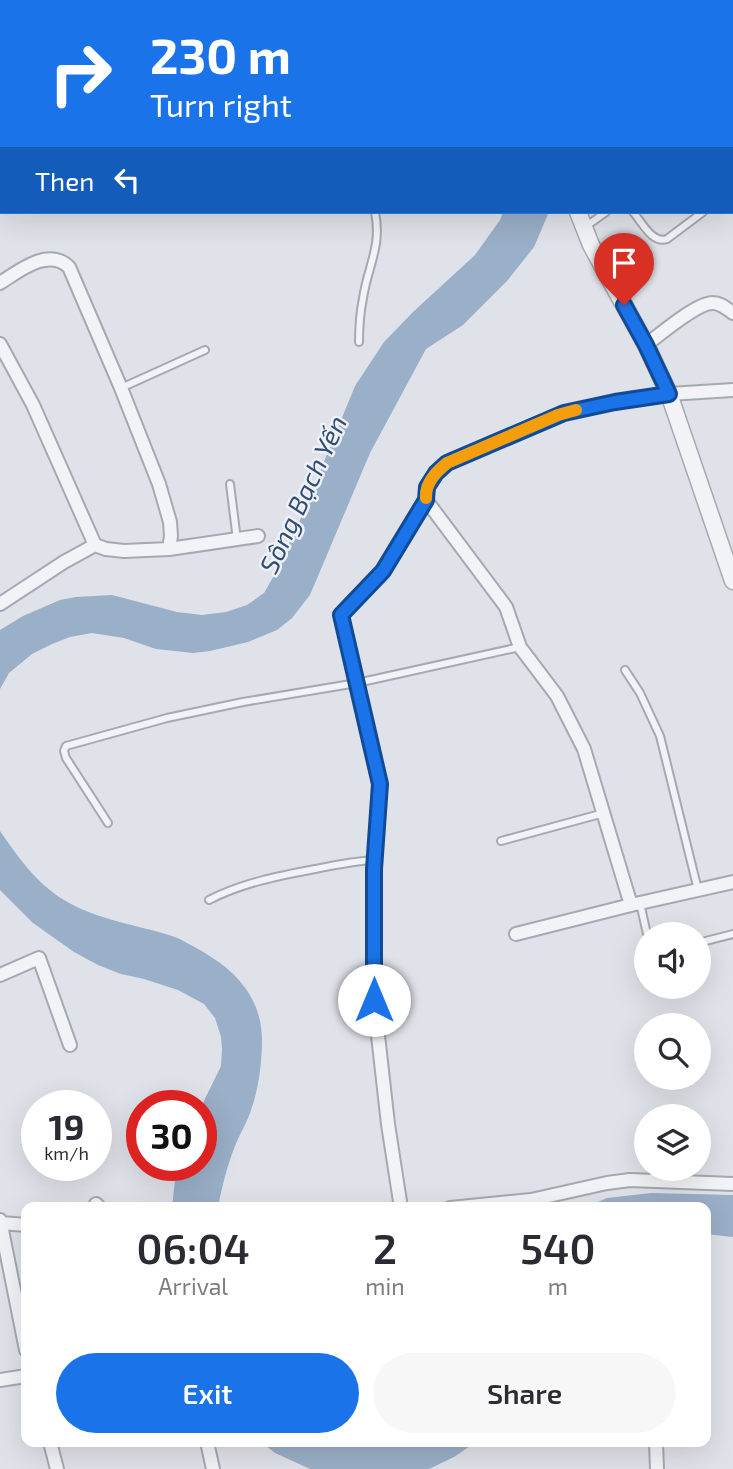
<!DOCTYPE html>
<meta charset="utf-8">
<style>
:root{--surface:#fff;--page:#f7f7f7;--text:#2b2b33;--muted:#7c7c81;--accent:#1a73e8}
body{margin:0;font-family:"Exo 2",sans-serif;background:var(--page);color:var(--text);height:100vh;display:flex;flex-direction:column;font-size:26px;white-space:nowrap}
*{box-sizing:border-box;margin:0}
p{font-size:23px;color:var(--muted)}
.icon{flex:none;width:38px;height:38px;fill:none;stroke:currentColor;stroke-width:2;stroke-linecap:round;stroke-linejoin:round}
.map{position:relative;flex:1;overflow:hidden}
.sheet{position:absolute;left:21px;top:1202px;width:690px;height:245px;display:flex;flex-direction:column;background:var(--surface);border-radius:14px;box-shadow:0 7px 28px #0002}
.sheet>*{flex:none}
.hud{position:absolute;left:0px;top:0px;width:733px;height:214px;box-shadow:0 7px 28px #0002;background:#1a73e8;color:#fff;overflow:hidden}
.controls{position:absolute;left:634px;top:922px;display:grid;gap:14px}
.controls a{display:grid;place-items:center;width:77px;height:77px;border-radius:50%;background:var(--surface);box-shadow:0 7px 28px #0002;font-size:35px}
.speed{position:absolute;left:21px;top:1090px;display:flex;gap:14px;font-size:35px;font-weight:700;text-align:center}
.speed>*{display:grid;place-content:center;width:91px;height:91px;border-radius:50%;background:var(--surface);box-shadow:0 7px 28px #0002;line-height:1}
.speed small{font-size:18px;font-weight:400}
.speed .limit{border:10px solid #d22;background:#fff;color:#111}
.pin{position:absolute;display:grid;place-items:center;width:60px;height:60px;color:#fff;margin:-72px -30px;border-radius:50% 50% 50% 0;rotate:-45deg;box-shadow:0 0 7px #0007}
.pin .icon{rotate:45deg}
.me{position:absolute;width:77px;margin:-38px;rotate:0deg;stroke-linejoin:round;filter:drop-shadow(0 0 5px #0008)}
.turn{display:flex;align-items:center;gap:24px;height:147px;padding:0 35px;font-size:32px}
.turn .icon{width:91px;height:91px;stroke-width:2.5}
.turn b{display:block;font-size:49px;line-height:60px}
.then{display:flex;align-items:center;height:66px;padding:0 35px;background:#0003;gap:14px;font-size:26px}
.eta{display:flex;justify-content:space-evenly;align-items:center;height:119px;text-align:center}
.eta b{font-size:42px;font-weight:600;line-height:49px}
.cta{display:flex;gap:14px;margin-top:auto;padding:14px 35px}
.cta a{flex:1;height:80px;border-radius:42px;background:var(--accent);color:#fff;font-size:28px;font-weight:600;line-height:80px;text-align:center}
.cta a+a{background:var(--page);color:var(--text)}
.map>svg:first-child{display:block}
.water{fill:#9aafc8}
.lines{fill:none;stroke-linecap:round;stroke-linejoin:round}
.service-casing{stroke:#a4a9b2;stroke-width:10}
.minor-casing{stroke:#a4a9b2;stroke-width:16}
.tertiary-casing{stroke:#a4a9b2;stroke-width:19}
.service{stroke:#f1f3f6;stroke-width:6}
.minor{stroke:#f1f3f6;stroke-width:12}
.tertiary{stroke:#f1f3f6;stroke-width:16}
.route-casing{stroke:#114b97;stroke-width:18}
.route{stroke:#1a73e8;stroke-width:12}
.slow{stroke:#f59e0b;stroke-width:12}
.labels{text-anchor:middle;dominant-baseline:central;stroke-width:5;stroke-linejoin:round;paint-order:stroke}
.water-label{font-size:26px;font-style:italic;fill:#324d72;stroke:#eef1f6}
</style>
<div class="map">
<svg width="733" height="1469" viewBox="0 0 733 1469">
<rect width="100%" height="100%" fill="#dfe2e8"/>
<path class="water" d="M503 212H549L534 247 507 281 463 325 426 349 370 453 310 595 292 618 277 630 248 642 210 651 193 653 156 649 124 638 92 633 70 637 52 644 32 654 9 673 0 689V630L23 616 60 600 76 597 112 595 177 612 202 615 226 612 247 605 264 593 275 574 301 518 355 386 384 342 413 312 475 255 500 220Z
M0 831C18 857 36 883 64 900 96 920 139 925 175 937 183 940 190 945 198 949 234 969 261 995 262 1039 262 1061 259 1087 252 1107 248 1121 240 1133 235 1146 227 1166 222 1187 218 1207H172L175 1180 179 1166H201V1107L221 1066 222 1049 221 1037 215 1018 204 1004 178 990 144 979 121 974 98 965 74 952 33 923 0 890Z
M651 1193 733 1195V1237L705 1234V1208L586 1207 607 1198Z
M261 1442H476L454 1457 429 1469H310L275 1453Z"/>
<g class="lines">
<defs>
<path id="service" d="M95 1 96 2
M664 2 669 0
M732 52H733
M0 64 2 66
M732 193H733
M633 212C642 222 652 244 667 239L703 212
M585 227 606 212
M359 342C359 327 360 313 363 298 368 265 382 247 375 212
M121 388 205 350
M230 484 237 540
M625 670 640 693 660 736 698 890
M108 823 66 758 64 751 66 746 167 718 243 702 357 683 520 647
M501 841 604 813
M209 900C242 883 278 876 315 869 335 865 354 861 375 860
M640 903 647 934
M698 943 733 934"/>
<path id="minor" d="M403 2 404 0
M0 168 2 167
M0 283C19 271 48 247 69 267L121 388 159 484 170 522 171 536 169 549
M0 344 33 405 95 545 106 549 124 551 169 549 258 536
M646 345C659 335 698 302 713 303 721 303 727 309 733 313
M426 500 506 607 520 647 557 696 584 749 631 905
M0 604 64 562 95 545
M516 934 631 905 733 882
M0 975 39 958 70 1045
M94 1208 96 1204 100 1208
M401 1208 388 1124 374 1000V868L380 784 341 615 383 571 426 500 427 487 436 473 447 463 564 413 631 399 669 394 733 390
M450 1208 531 1200 607 1183 630 1180 733 1184
M0 1220 26 1350
M1 1223 26 1225
M0 1380 26 1376
M50 1442 57 1469
M207 1442 213 1469
M656 1442 657 1469"/>
<path id="tertiary" d="M533 0 534 2
M578 212 591 245 646 345 669 394 733 581"/>
</defs>
<use href="#service" class="service-casing"/>
<use href="#minor" class="minor-casing"/>
<use href="#tertiary" class="tertiary-casing"/>
<use href="#service" class="service"/>
<use href="#minor" class="minor"/>
<use href="#tertiary" class="tertiary"/>
</g>
<g class="lines">
<defs>
<path id="route" d="M374 1000V869L380 784 341 615 383 571 426 500 427 487 436 473 447 463 564 413 615 402 669 394 646 345 624 305"/>
</defs>
<use href="#route" class="route-casing"/>
<use href="#route" class="route"/>
<path class="slow" d="M426 498C425 483 436 472 447 463L558 415 576 410"/>
</g>
<g class="labels">
<g class="water-label">
<text transform="translate(302 494) rotate(-65)">Sông Bạch Yến</text>
</g>
</g>
</svg>
<div class="controls">
<a><svg class="icon" aria-label="sound" viewBox="0 0 24 24"><path d="M4 9h4l5-4v14l-5-4H4zM17 9q2 3 0 6"/></svg></a>
<a><svg class="icon" aria-label="search" viewBox="0 0 24 24"><circle cx="10" cy="10" r="6"/><path d="M15 15l6 6"/></svg></a>
<a><svg class="icon" aria-label="layers" viewBox="0 0 24 24"><path d="M12 4l9 5-9 5-9-5zM3 14l9 5 9-5"/></svg></a>
</div>
<div class="speed"><div>19<small>km/h</small></div><div class="limit">30</div></div>
<div class="pin" style="left:624px;top:305px;background:#d93025"><svg class="icon" aria-label="arrive" viewBox="0 0 24 24"><path d="M6 21V4h12l-3 4 3 4H6"/></svg></div>
<svg class="me" style="left:374px;top:1000px" viewBox="-20 -20 40 40"><circle r="19" fill="#fff"/><path d="M0-13L10 11 0 6-10 11z" fill="#1a73e8"/></svg>
<div class="hud">
<div class="turn"><svg class="icon" aria-label="right" viewBox="0 0 24 24"><path d="M7 20v-9h11M14 6l5 5-5 5"/></svg><div><b>230 m</b>Turn right</div></div>
<div class="then">Then<svg class="icon" aria-label="left" viewBox="0 0 24 24"><path d="M17 20v-9H6M10 6l-5 5 5 5"/></svg></div>
</div>
<section class="sheet">
<div class="eta">
<div><b>06:04</b><p>Arrival</p></div>
<div><b>2</b><p>min</p></div>
<div><b>540</b><p>m</p></div>
</div>
<div class="cta"><a>Exit</a><a>Share</a></div>
</section>
</div>
